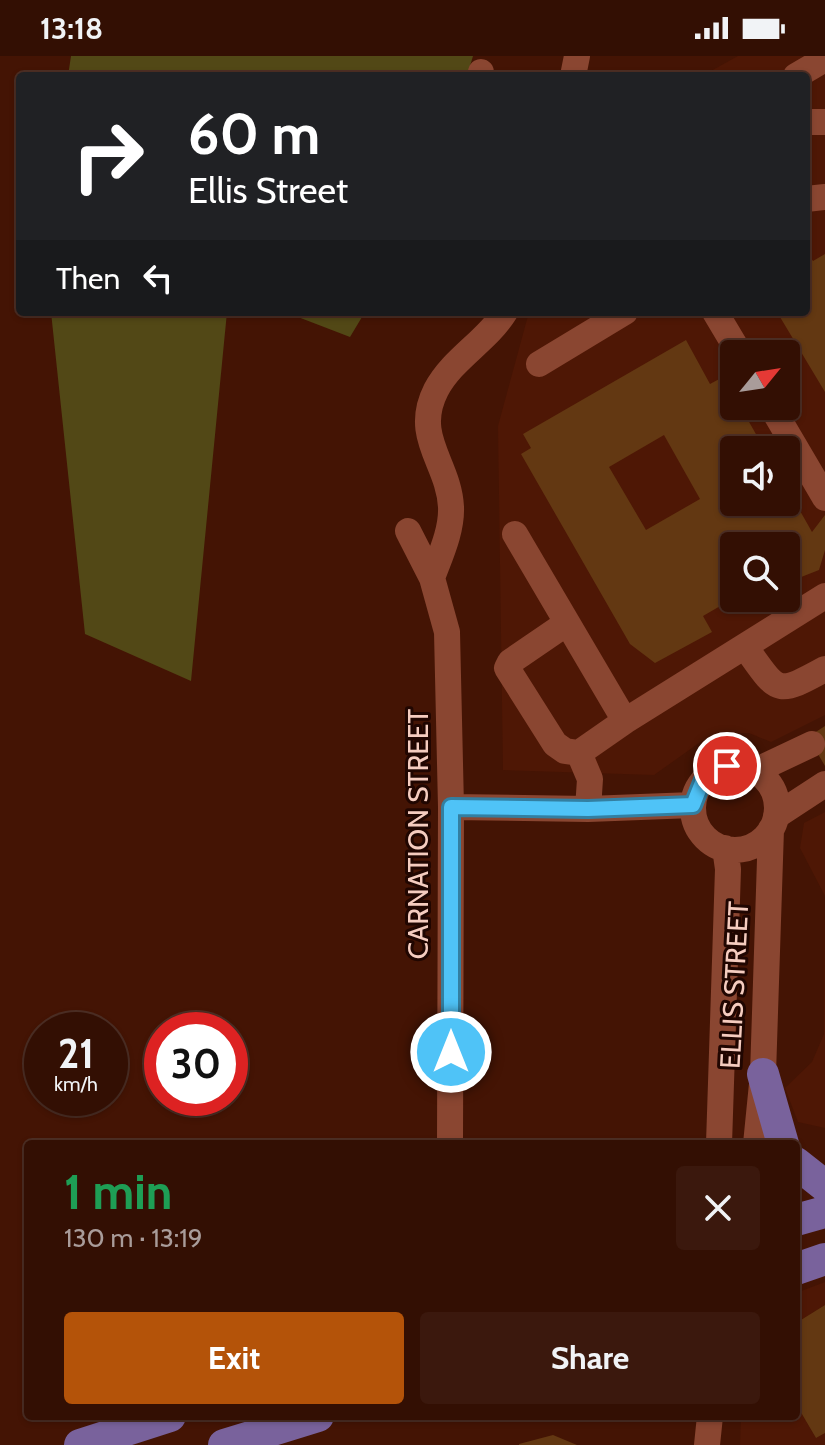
<!DOCTYPE html>
<meta charset="utf-8">
<style>
:root{--surface:#330f03;--page:#3b180d;--text:#f1f3f6;--muted:#a99c9a;--line:#4e2f25;--accent:#b45309}
body{margin:0;font-family:Cabin,sans-serif;background:var(--page);color:var(--text);height:100vh;display:flex;flex-direction:column;font-size:30px;white-space:nowrap}
*{box-sizing:border-box;margin:0}
p{font-size:26px;color:var(--muted)}
.icon{flex:none;width:44px;height:44px;fill:none;stroke:currentColor;stroke-width:2;stroke-linecap:round;stroke-linejoin:round}
.map{position:relative;flex:1;overflow:hidden}
.panel{position:absolute;left:24px;top:1084px;width:776px;height:280px;display:flex;flex-direction:column;background:var(--surface);border-radius:8px;box-shadow:0 2px 6px #0004,0 0 0 2px var(--line)}
.panel>*{flex:none}
.top-card{position:absolute;left:16px;top:16px;width:794px;height:244px;border-radius:8px;box-shadow:0 2px 6px #0004,0 0 0 2px var(--line);background:#202124;color:#fff;overflow:hidden}
.needle{width:52px;rotate:60deg}
.fabs{position:absolute;left:720px;top:284px;display:grid;gap:16px}
.fabs a{display:grid;place-items:center;width:80px;height:80px;border-radius:8px;background:var(--surface);box-shadow:0 2px 6px #0004,0 0 0 2px var(--line);font-size:40px}
.speed{position:absolute;left:24px;top:956px;display:flex;gap:16px;font-size:40px;font-weight:700;text-align:center}
.speed>*{display:grid;place-content:center;width:104px;height:104px;border-radius:50%;background:var(--surface);box-shadow:0 2px 6px #0004,0 0 0 2px var(--line);line-height:1}
.speed small{font-size:20px;font-weight:400}
.speed .limit{border:12px solid #d22;background:#fff;color:#111}
.pin{position:absolute;display:grid;place-items:center;width:68px;height:68px;color:#fff;margin:-34px;border:4px solid #fff;border-radius:50%;box-shadow:0 2px 8px #0007}
.me{position:absolute;width:88px;margin:-44px;rotate:0deg;stroke-linejoin:round;filter:drop-shadow(0 0 6px #0008)}
.turn{display:flex;align-items:center;gap:28px;height:168px;padding:0 40px;font-size:36px}
.turn .icon{width:104px;height:104px;stroke-width:2.5}
.turn b{display:block;font-size:56px;line-height:68px}
.then{display:flex;align-items:center;height:76px;padding:0 40px;background:#0003;gap:16px;font-size:30px}
.round{display:grid;place-items:center;flex:none;width:84px;height:84px;border-radius:8px;background:var(--page)}
.head{display:flex;align-items:center;justify-content:space-between;height:136px;padding:0 40px}
h1{font-size:48px;font-weight:700;line-height:60px;color:#1e9e55}
.button{display:flex;gap:16px;margin-top:auto;padding:16px 40px}
.button a{flex:1;height:92px;border-radius:8px;background:var(--accent);color:#fff;font-size:32px;font-weight:700;line-height:92px;text-align:center}
.button a+a{background:var(--page);color:var(--text)}
.status{display:flex;justify-content:space-between;align-items:center;height:56px;padding:0 40px;background:var(--surface);direction:ltr}
.status svg{height:22px;fill:currentColor}
.map>svg:first-child{display:block}
.built{fill:#4e1705;fill-rule:evenodd}
.green{fill:#524816}
.building{fill:#633812;fill-rule:evenodd}
.lines{fill:none;stroke-linecap:round;stroke-linejoin:round}
.minor{stroke:#8a4631;stroke-width:26}
.major{stroke:#79629c;stroke-width:32}
.route-casing{stroke:#337fa1;stroke-width:20}
.route{stroke:#4fc3f7;stroke-width:14}
.labels{text-anchor:middle;dominant-baseline:central;stroke-width:6;stroke-linejoin:round;paint-order:stroke}
.street-label{font-size:28px;fill:#f5ccbf;stroke:#200601}
</style>
<div class="status"><b>13:18</b><svg viewBox="0 0 49 12"><path d="M0 12V9h3v3zM5 12V6h3v6zM10 12V3h3v9zM15 12V0h3v12zM26 1h20v11H26zM47 4h2v5h-2z"/></svg></div>
<div class="map">
<svg width="825" height="1389" viewBox="0 0 825 1389">
<rect width="100%" height="100%" fill="#441404"/>
<path class="built" d="M738 0H825V659L771 686 749 677H721L699 687 654 719 503 714 498 370 529 256H806V20H702ZM734 298H786V350H734ZM734 394H786V446H734ZM734 490H786V542H734Z
M825 756V1072L798 1066 785 1032 812 1006 824 978 825 840 800 792 804 767Z
M825 1226V1249L796 1267V1237Z
M796 1348 816 1382 825 1377V1389H740L741 1360H796Z"/>
<path class="green" d="M71 0H473L467 20H68Z
M51 256H227L191 625 85 578Z
M285 256H365L350 281Z"/>
<path class="building" d="M806 195 813 205 825 198V336L777 256H806Z
M686 284 710 328 723 321 734 340V350H740L765 394H734V446H786V430L812 476 825 459V494L819 514 786 527V490H734V542L703 560 712 576 655 607 630 588 521 398 531 392 523 378ZM664 379 700 443 646 474 609 411Z
M825 670V710L808 681Z
M825 1249V1377L816 1382 796 1348V1267Z
M553 1379 577 1389H519V1388Z"/>
<g class="lines">
<path class="minor" d="M480 20 481 16
M573 20 577 0
M796 20 825 3
M806 66H825
M806 143 825 141
M715 256 740 298
M539 308 625 256
M771 350 825 442
M408 475 432 522 447 576 451 751 450 1088
M515 478 625 665 579 697 590 723 588 753
M432 522C440 500 452 475 451 451 449 407 412 381 436 334 452 303 487 285 505 256
M567 567 510 606 507 612 555 688 565 695 579 697
M746 592C778 637 776 640 825 613
M625 665 825 540
M693 752a42 42 0 1 1 84 0a42 42 0 1 1-84 0Z
M755 715 812 688
M451 751 588 753 693 749
M776 760 825 728
M719 1088 728 813 725 792
M756 1088 763 1018 771 773
M707 1389 710 1360"/>
<path class="major" d="M763 1018 783 1088
M796 1107 825 1130
M796 1164 825 1156
M796 1213 825 1203
M80 1389 170 1360
M224 1389 318 1360"/>
</g>
<g class="lines">
<defs>
<path id="route" d="M451 996V751L588 753 693 749 703 724 727 710"/>
</defs>
<use href="#route" class="route-casing"/>
<use href="#route" class="route"/>
</g>
<g class="labels">
<g class="street-label">
<text transform="translate(418 778) rotate(-90)">CARNATION STREET</text>
<text transform="translate(734 929) rotate(-87)">ELLIS STREET</text>
</g>
</g>
</svg>
<div class="fabs">
<a><svg class="needle" viewBox="-14 -14 28 28"><path d="M0-13l5 13h-10z" fill="#e53935"/><path d="M0 13l5-13h-10z" fill="#a99c9a"/></svg></a>
<a><svg class="icon" aria-label="sound" viewBox="0 0 24 24"><path d="M4 9h4l5-4v14l-5-4H4zM17 9q2 3 0 6"/></svg></a>
<a><svg class="icon" aria-label="search" viewBox="0 0 24 24"><circle cx="10" cy="10" r="6"/><path d="M15 15l6 6"/></svg></a>
</div>
<div class="speed"><div>21<small>km/h</small></div><div class="limit">30</div></div>
<div class="pin" style="left:727px;top:710px;background:#d93025"><svg class="icon" aria-label="arrive" viewBox="0 0 24 24"><path d="M6 21V4h12l-3 4 3 4H6"/></svg></div>
<svg class="me" style="left:451px;top:996px" viewBox="-20 -20 40 40"><circle r="17" fill="#4fc3f7" stroke="#fff" stroke-width="3"/><path d="M0-11L8 9 0 5-8 9z" fill="#fff"/></svg>
<div class="top-card">
<div class="turn"><svg class="icon" aria-label="right" viewBox="0 0 24 24"><path d="M7 20v-9h11M14 6l5 5-5 5"/></svg><div><b>60 m</b>Ellis Street</div></div>
<div class="then">Then<svg class="icon" aria-label="left" viewBox="0 0 24 24"><path d="M17 20v-9H6M10 6l-5 5 5 5"/></svg></div>
</div>
<section class="panel">
<div class="head"><div><h1>1 min</h1><p>130 m · 13:19</p></div><a class="round"><svg class="icon" aria-label="close" viewBox="0 0 24 24"><path d="M6 6l12 12M18 6L6 18"/></svg></a></div>
<div class="button"><a>Exit</a><a>Share</a></div>
</section>
</div>
